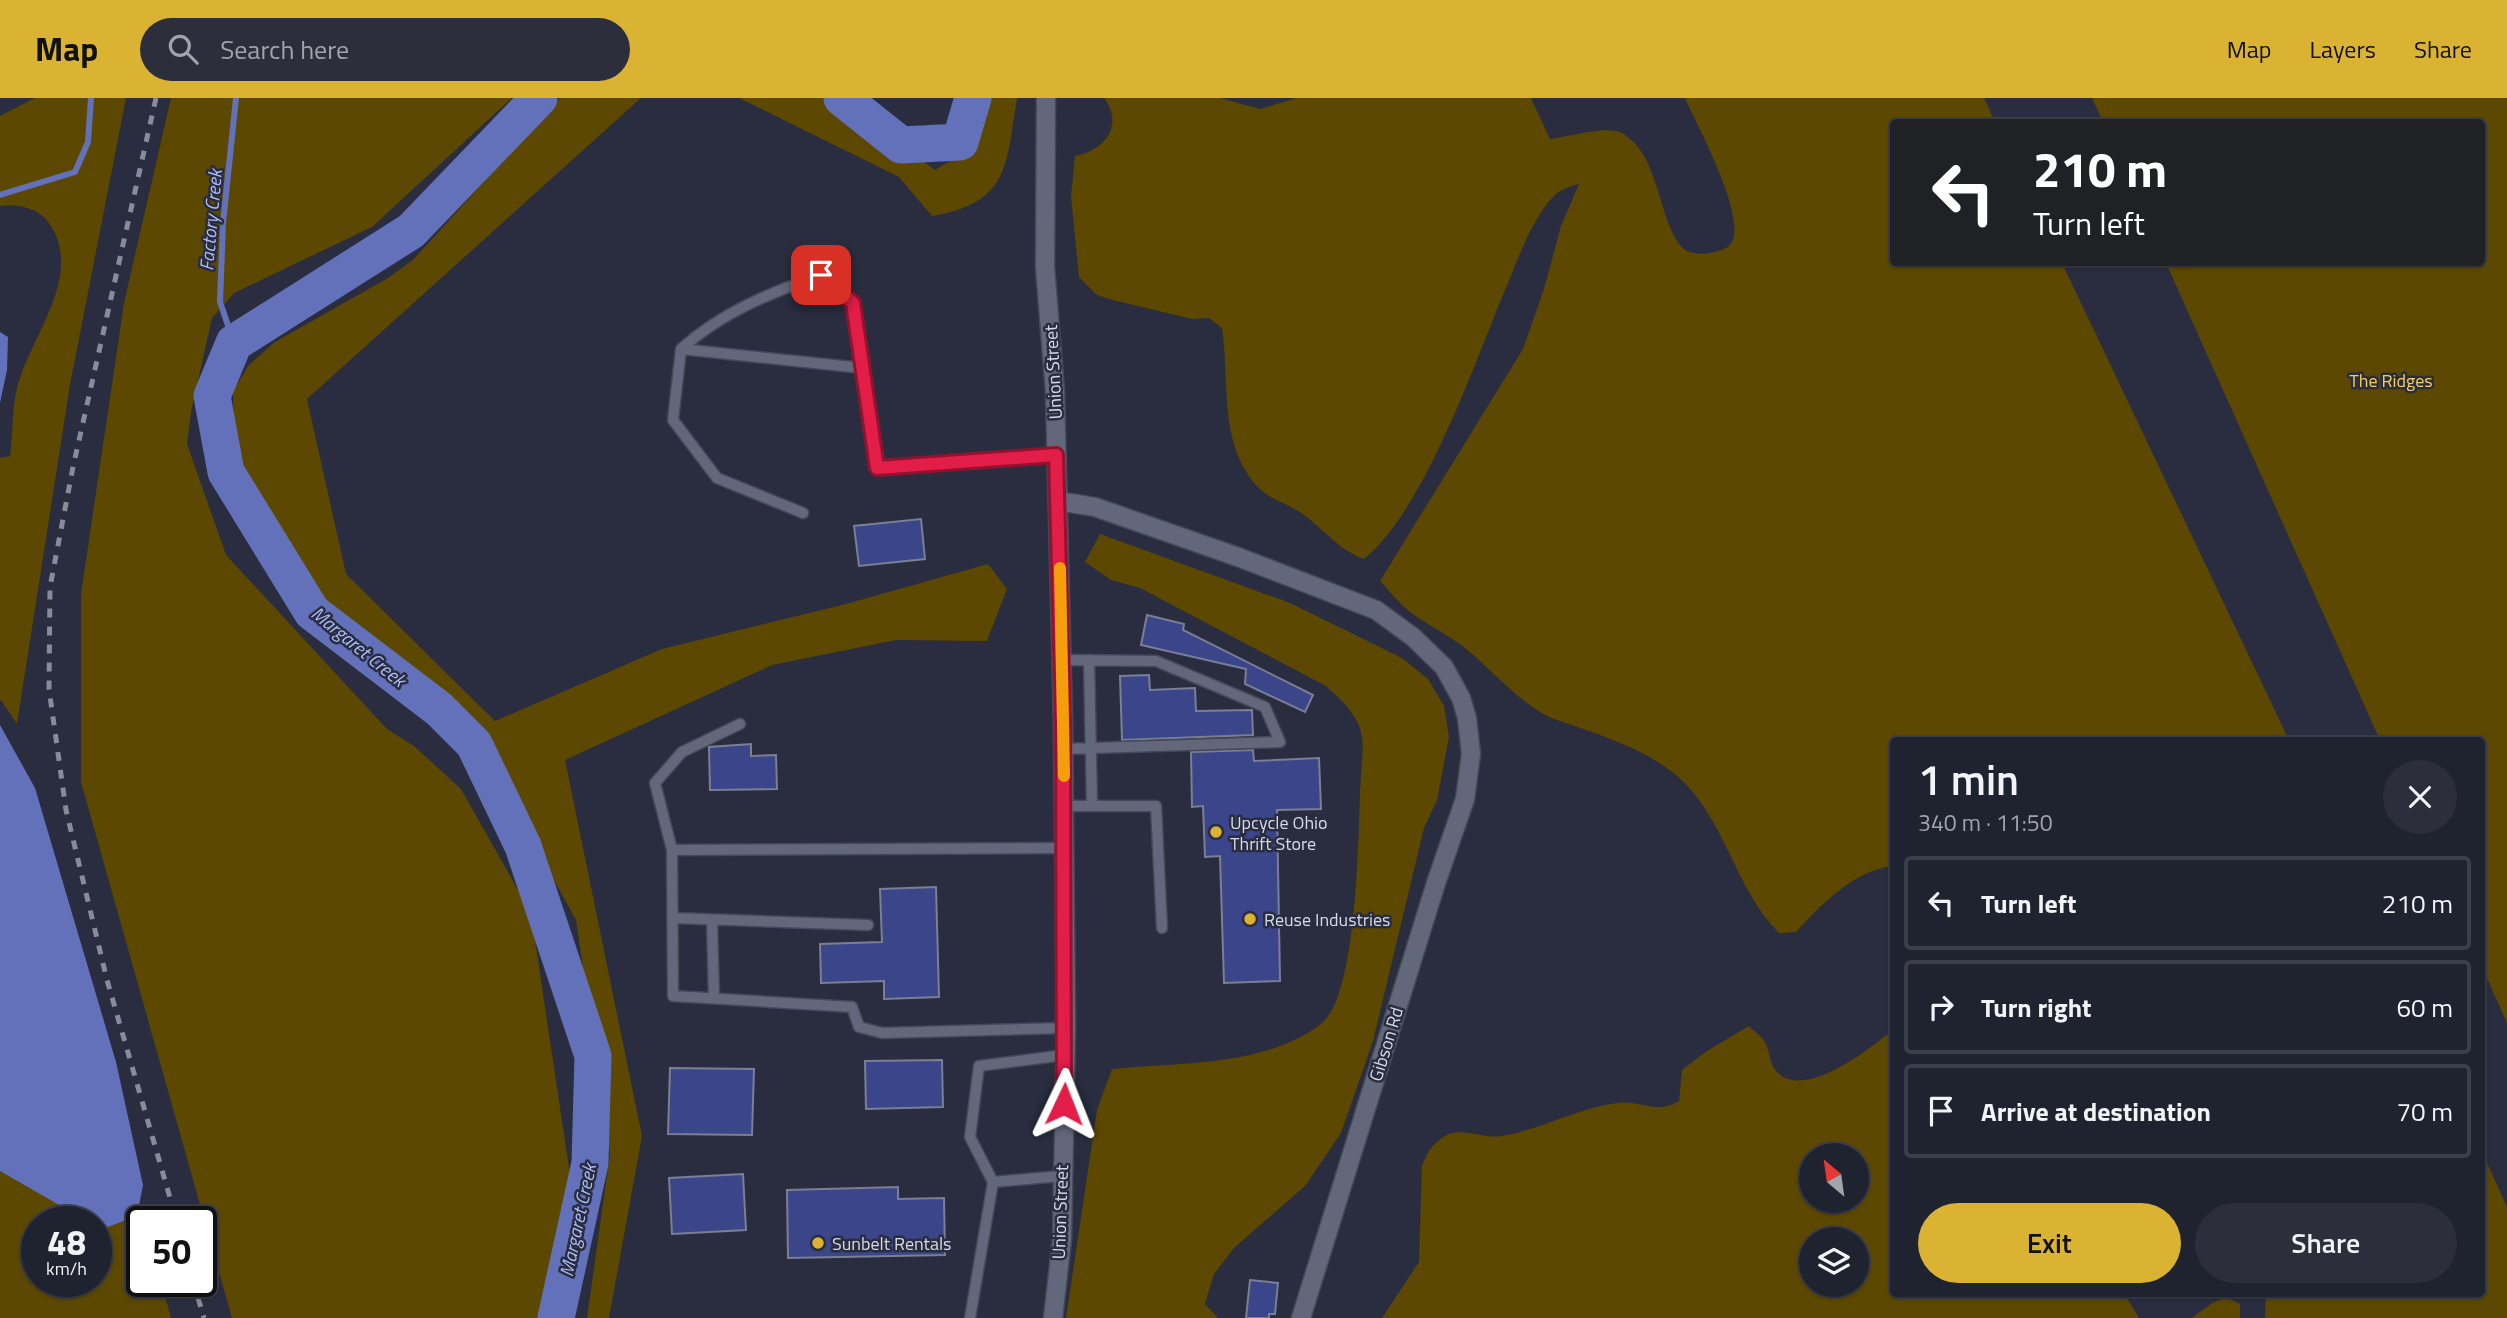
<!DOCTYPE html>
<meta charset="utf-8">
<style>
:root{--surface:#1f222f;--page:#2c2f3b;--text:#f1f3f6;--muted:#a1a4aa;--line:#3c3f4b;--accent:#dab333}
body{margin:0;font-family:"Titillium Web",sans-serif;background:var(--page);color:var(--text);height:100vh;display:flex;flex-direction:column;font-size:26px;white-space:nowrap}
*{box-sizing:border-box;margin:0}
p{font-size:23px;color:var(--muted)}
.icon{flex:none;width:38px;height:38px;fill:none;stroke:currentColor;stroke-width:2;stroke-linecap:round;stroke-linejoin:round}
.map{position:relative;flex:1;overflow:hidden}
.panel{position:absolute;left:1890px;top:639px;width:595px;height:560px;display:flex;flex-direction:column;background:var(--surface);border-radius:7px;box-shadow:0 2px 5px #0004,0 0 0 2px var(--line)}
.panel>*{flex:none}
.hud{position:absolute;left:1890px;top:21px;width:595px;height:147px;border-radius:7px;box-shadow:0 2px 5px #0004,0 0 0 2px var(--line);background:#202124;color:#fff;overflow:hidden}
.needle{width:46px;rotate:331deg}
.controls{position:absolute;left:1799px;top:1045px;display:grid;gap:14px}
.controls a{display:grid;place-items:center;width:70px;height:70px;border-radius:50%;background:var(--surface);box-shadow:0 2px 5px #0004,0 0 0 2px var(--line);font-size:35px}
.speed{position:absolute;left:21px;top:1108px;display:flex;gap:14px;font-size:35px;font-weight:700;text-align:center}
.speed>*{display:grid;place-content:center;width:91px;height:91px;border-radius:50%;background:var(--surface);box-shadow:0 2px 5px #0004,0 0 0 2px var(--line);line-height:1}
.speed small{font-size:18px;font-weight:400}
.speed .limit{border:4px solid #111;border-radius:10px;background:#fff;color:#111}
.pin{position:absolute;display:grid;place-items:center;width:60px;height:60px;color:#fff;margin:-30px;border-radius:14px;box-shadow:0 4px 10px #0006}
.me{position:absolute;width:77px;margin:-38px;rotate:2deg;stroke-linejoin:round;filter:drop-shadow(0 0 5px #0008)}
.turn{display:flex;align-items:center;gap:24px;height:147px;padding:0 28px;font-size:32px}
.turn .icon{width:91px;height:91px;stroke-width:2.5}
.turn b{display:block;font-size:49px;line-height:60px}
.round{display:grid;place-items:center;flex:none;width:74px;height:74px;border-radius:37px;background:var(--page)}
.head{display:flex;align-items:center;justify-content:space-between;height:119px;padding:0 28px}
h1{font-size:42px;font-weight:600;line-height:52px}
.button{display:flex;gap:14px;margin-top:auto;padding:14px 28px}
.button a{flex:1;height:80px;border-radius:42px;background:var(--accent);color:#111;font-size:28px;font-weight:600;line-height:80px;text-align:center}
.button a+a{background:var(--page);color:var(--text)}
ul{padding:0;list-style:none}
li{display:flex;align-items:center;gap:21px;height:94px;margin:0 14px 10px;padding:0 14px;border:4px solid var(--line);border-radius:7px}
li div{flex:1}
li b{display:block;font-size:26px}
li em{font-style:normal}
header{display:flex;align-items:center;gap:42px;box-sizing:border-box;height:98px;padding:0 35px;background:var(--accent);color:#111}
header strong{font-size:33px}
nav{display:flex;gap:38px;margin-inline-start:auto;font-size:24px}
.search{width:490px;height:63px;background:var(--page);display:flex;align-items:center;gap:18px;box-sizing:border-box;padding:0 24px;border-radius:38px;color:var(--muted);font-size:26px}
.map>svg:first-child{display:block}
.green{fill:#5c4801;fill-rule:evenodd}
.water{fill:#6371bb}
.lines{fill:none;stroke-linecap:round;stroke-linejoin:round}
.stream{stroke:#6371bb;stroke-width:6}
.river{stroke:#6371bb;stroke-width:37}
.building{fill:#3b458a;stroke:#7a7f95;stroke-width:2}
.service-casing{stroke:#444857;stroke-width:13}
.minor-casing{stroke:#444857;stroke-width:21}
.secondary-casing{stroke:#444857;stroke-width:21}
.service{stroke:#62677c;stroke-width:10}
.minor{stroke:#62677c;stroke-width:18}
.secondary{stroke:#62677c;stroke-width:18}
.rail{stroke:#878b9a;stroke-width:5;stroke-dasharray:9 9;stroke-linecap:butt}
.route-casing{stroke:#92132f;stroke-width:18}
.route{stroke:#e11d48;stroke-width:12}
.slow{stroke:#f59e0b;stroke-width:12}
.poi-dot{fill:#dab333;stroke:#292d3f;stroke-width:2.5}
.labels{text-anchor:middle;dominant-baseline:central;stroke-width:5;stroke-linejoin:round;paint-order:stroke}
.street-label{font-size:18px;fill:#d6dae6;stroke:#292d3f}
.park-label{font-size:18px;fill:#f8d056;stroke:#292d3f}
.poi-label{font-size:18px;fill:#d6dae6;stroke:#292d3f;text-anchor:start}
.water-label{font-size:19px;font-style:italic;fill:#aebdf9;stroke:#292d3f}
</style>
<header>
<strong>Map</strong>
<div class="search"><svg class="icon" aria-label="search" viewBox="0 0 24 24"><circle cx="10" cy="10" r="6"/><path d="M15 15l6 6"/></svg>Search here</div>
<nav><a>Map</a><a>Layers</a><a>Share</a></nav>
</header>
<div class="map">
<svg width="2507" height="1220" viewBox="0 0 2507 1220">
<rect width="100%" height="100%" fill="#292d3f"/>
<path class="green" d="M35 0H126L70 287 17 626 0 601V360L10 358C13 337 12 314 16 294 27 242 84 181 51 128 40 110 20 106 0 108V18Z
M171 0H512L372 129 234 195 212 220 191 314 187 346 226 457 387 631 414 648 461 691 531 815 573 1097 546 1220H232L81 684V496L124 205Z
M560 0H641L307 301 346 476 495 623 662 551 846 506 988 466 1007 491 987 543 896 542 772 567 565 662 642 1038 609 1220H587L610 1056 576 822 475 640 337 530 252 402 234 340 233 293 249 267 275 244 388 180 413 162Z
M739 0H837L935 72 963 55 983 29 984 0H1017C1006 67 1010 105 932 118L899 79Z
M1104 0H1220L1260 11 1297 0H1531L1550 41C1568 39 1608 27 1622 35 1661 57 1658 127 1684 151 1690 156 1701 156 1709 155 1715 154 1724 152 1729 148 1752 126 1696 26 1685 0H1984L1995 24H1894V164L2062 165 2289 642H1894L1893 768C1854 772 1821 807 1796 834L1779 835C1733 789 1726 719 1675 676 1641 649 1600 637 1560 623 1526 612 1498 578 1471 555 1453 539 1429 528 1410 514 1399 505 1389 493 1380 483L1523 251 1544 191 1561 128 1579 86C1568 89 1560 91 1552 100 1532 122 1519 158 1508 185 1475 262 1427 409 1364 461 1338 452 1322 429 1300 414 1286 405 1270 402 1258 389 1218 346 1230 284 1222 230L1209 220 1192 221 1113 202 1097 197 1079 179 1071 98 1075 58C1104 53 1125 28 1104 0Z
M2092 0H2507V925L2482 869V642H2380L2166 165 2482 164V24H2103Z
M1100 436 1290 505 1402 560 1428 581 1444 608 1449 639 1437 702 1424 730 1373 943 1341 1035 1305 1088 1234 1150 1214 1176 1205 1206 1218 1220H1066L1097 1012 1112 971C1179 964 1267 969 1322 925 1357 896 1358 743 1360 697 1360 679 1364 657 1362 639 1359 617 1341 602 1326 588L1140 490 1111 482 1085 464Z
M1749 928C1754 933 1761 938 1765 944 1770 953 1769 966 1777 974 1805 1003 1870 950 1893 932L1894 1195H2124L2139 1220H1382L1419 1164 1422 1068C1427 1054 1434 1043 1449 1036 1464 1030 1486 1041 1502 1038 1542 1031 1578 1010 1617 1005 1642 1002 1656 1017 1679 1003L1682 972 1707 953ZM1811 1057H1857V1102H1811ZM1811 1141H1857V1186H1811Z
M2482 1054 2507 1109V1220H2265L2266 1195H2482Z
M0 1073 92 1123 37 1124V1183H96V1125L108 1129 137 1118 142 1128V1183H161L171 1220H0Z
M2226 1199 2240 1206V1220H2192L2212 1205Z"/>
<path class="water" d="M0 234 8 239 7 272 0 305Z
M0 627 35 690 116 964 143 1087 137 1118 108 1129 80 1119 0 1073Z"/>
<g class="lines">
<path class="stream" d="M0 97 75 74 88 44 91 0
M234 245 220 204 223 125 236 0"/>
<path class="river" d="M539 0 411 133 234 245 212 298 226 374 312 514 439 611 474 646 523 748 593 958 590 1065 556 1220
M842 0 901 47 960 44 973 0"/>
</g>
<path class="building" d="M921 421 925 461 859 468 854 428Z
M1147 517 1184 526 1183 532 1313 597 1305 614 1245 586 1246 571 1141 547Z
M1149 577 1150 592 1195 590 1196 613 1252 612 1253 637 1122 642 1120 578Z
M751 646V658L776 657 777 691 710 692 709 649Z
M1253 652 1254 663 1319 660 1321 711 1277 712 1280 883 1224 885 1220 758 1205 759 1203 708 1192 709 1191 654Z
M936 789 939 899 884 901V883L821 885 820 846 882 844 880 791Z
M942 962 943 1009 866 1011 865 963Z
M670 970 754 971 752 1037 668 1036Z
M743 1076 746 1132 672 1136 669 1080Z
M898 1089V1101L944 1100 945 1157 788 1160 787 1092Z
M1250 1182 1278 1185 1275 1216H1269V1220H1246Z"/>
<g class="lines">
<defs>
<path id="service" d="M681 251C722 214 770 195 821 177L854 205 862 270
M803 415 717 380 673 322 681 251 862 270 877 371 1057 357
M1062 562 1156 563 1265 609 1280 644 1063 651
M1089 562 1092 708H1156L1162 830
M1064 708H1092
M1065 750 672 752 673 898 852 909 859 929 882 935 1066 930
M672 752 655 685 682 654 740 626
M673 820 868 827
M712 824 714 900
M993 1084 970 1039 979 968 1065 957
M970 1220 993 1084 1061 1078"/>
<path id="minor" d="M1058 403 1095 409 1238 459 1376 512 1413 539 1444 569 1461 600 1467 620 1471 656 1465 701 1436 785 1301 1220"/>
<path id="secondary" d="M1046 0 1045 169 1055 294 1063 623 1066 930 1062 1141 1053 1220"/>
</defs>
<use href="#service" class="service-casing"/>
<use href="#minor" class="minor-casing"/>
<use href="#secondary" class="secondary-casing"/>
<use href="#service" class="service"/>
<use href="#minor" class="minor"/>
<use href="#secondary" class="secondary"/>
<path class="rail" d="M156 0 73 369 50 489 49 591 66 712 107 882 177 1124
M193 1183 204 1220"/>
</g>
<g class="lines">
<defs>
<path id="route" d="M821 177 853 205 877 370 1056 357 1063 623 1064 1006"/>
</defs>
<use href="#route" class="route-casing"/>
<use href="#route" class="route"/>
<path class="slow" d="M1060 470 1064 678"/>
</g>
<g class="poi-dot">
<circle cx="1216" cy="734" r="7"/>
<circle cx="1250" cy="821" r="7"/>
<circle cx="818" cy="1145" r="7"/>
</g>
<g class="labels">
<g class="street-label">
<text transform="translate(1053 274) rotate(-93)">Union Street</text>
<text transform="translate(1386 946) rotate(-73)">Gibson Rd</text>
<text transform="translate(1060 1114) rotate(-88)">Union Street</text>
</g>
<g class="park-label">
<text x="2391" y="282">The Ridges</text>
</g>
<g class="poi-label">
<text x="1230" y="724">Upcycle Ohio<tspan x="1230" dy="21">Thrift Store</tspan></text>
<text x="1264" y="821">Reuse Industries</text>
<text x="832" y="1145">Sunbelt Rentals</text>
</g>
<g class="water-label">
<text transform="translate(210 122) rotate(-85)">Factory Creek</text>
<text transform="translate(359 548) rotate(39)">Margaret Creek</text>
<text transform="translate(577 1122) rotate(-78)">Margaret Creek</text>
</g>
</g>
</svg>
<div class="controls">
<a><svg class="needle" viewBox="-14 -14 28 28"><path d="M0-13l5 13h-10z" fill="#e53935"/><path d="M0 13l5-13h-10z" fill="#a1a4aa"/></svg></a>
<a><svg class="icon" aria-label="layers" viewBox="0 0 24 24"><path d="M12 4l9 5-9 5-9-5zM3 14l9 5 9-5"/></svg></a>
</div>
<div class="speed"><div>48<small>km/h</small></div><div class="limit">50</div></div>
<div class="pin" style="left:821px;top:177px;background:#d93025"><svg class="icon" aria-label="arrive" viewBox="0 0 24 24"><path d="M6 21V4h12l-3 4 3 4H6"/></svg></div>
<svg class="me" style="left:1064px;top:1006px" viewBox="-20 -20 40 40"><path d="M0-17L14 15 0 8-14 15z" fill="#e11d48" stroke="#fff" stroke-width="4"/></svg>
<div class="hud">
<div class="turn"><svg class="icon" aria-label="left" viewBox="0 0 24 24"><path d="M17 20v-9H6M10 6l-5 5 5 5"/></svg><div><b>210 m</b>Turn left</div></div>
</div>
<section class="panel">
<div class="head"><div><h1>1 min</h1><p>340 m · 11:50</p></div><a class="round"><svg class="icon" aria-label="close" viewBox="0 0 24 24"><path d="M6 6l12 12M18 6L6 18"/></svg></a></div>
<ul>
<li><svg class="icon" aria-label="left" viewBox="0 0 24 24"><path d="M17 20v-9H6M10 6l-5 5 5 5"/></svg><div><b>Turn left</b></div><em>210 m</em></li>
<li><svg class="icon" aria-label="right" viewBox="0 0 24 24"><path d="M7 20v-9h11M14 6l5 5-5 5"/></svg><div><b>Turn right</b></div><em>60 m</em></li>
<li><svg class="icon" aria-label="arrive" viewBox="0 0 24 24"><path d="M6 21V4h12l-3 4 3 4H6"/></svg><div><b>Arrive at destination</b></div><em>70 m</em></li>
</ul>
<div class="button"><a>Exit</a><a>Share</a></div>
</section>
</div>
